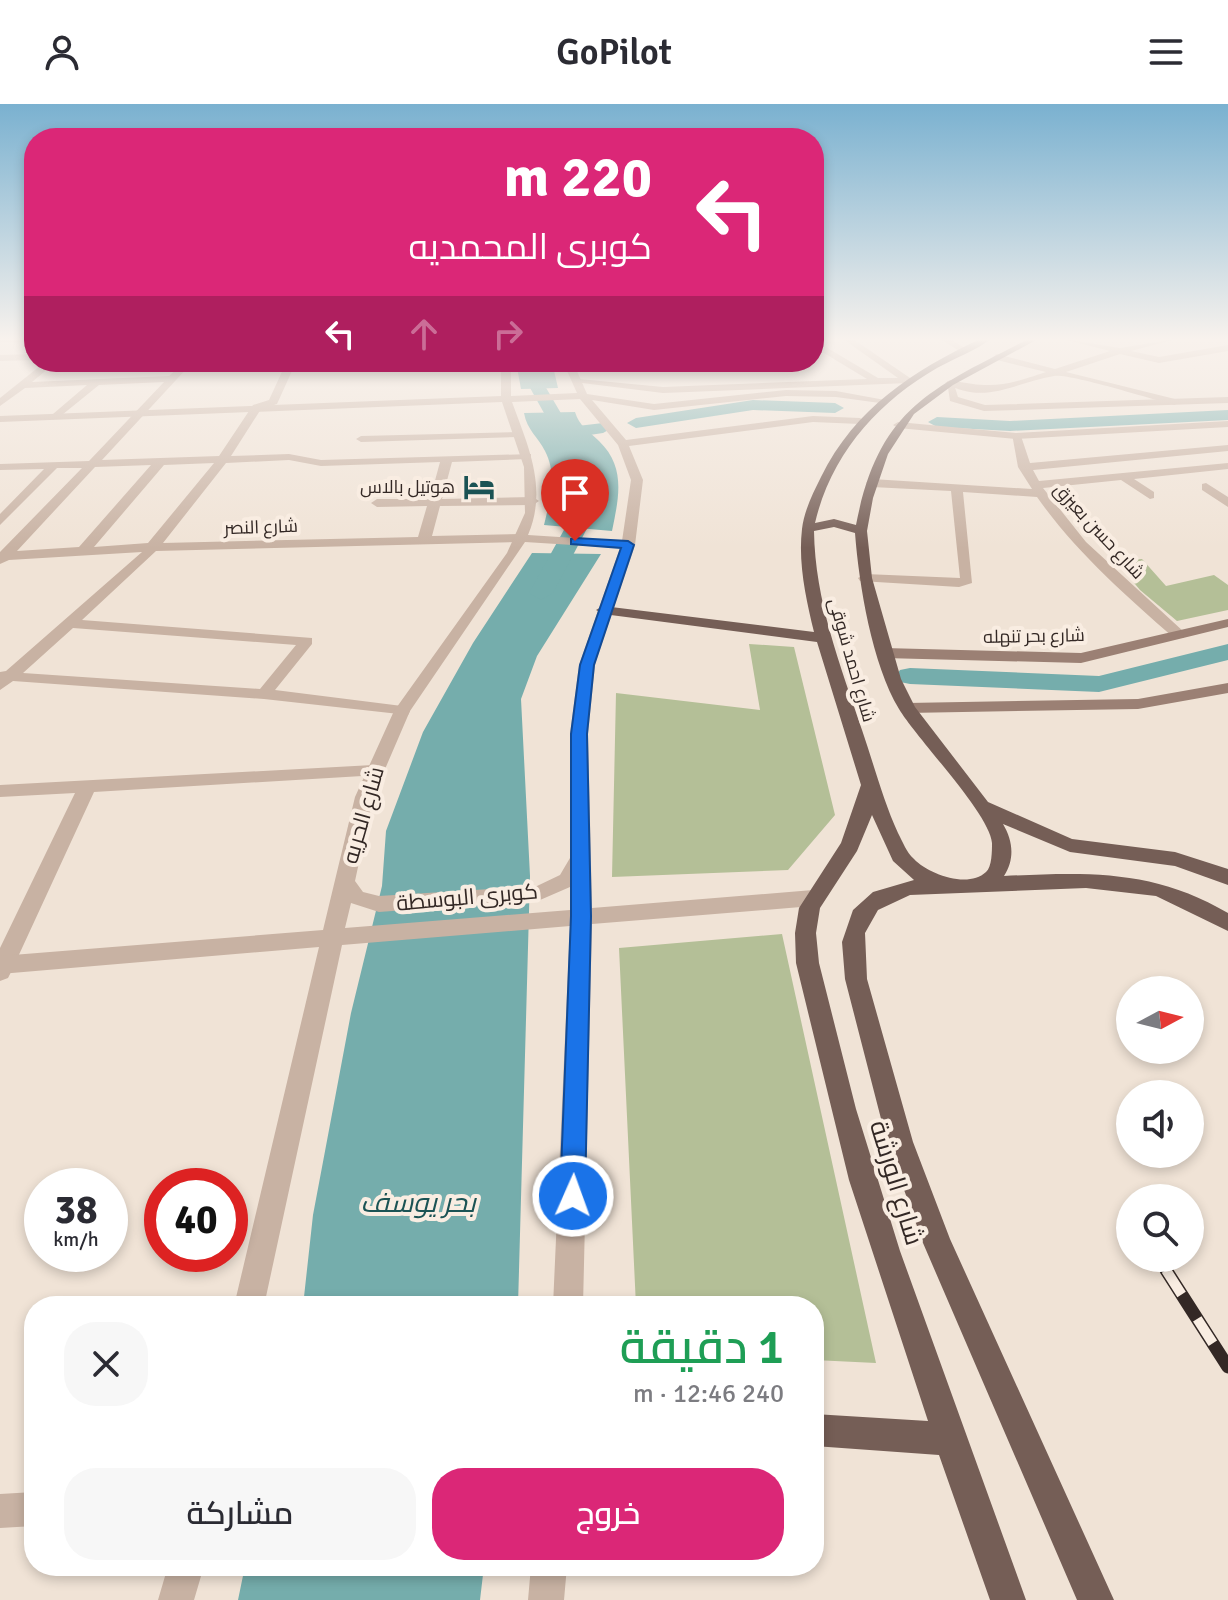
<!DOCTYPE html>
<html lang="ar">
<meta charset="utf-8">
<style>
:root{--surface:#fff;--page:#f7f7f7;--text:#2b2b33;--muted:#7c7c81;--accent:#db2777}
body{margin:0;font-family:Signika,Cairo,sans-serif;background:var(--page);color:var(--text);direction:rtl;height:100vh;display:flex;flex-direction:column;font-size:30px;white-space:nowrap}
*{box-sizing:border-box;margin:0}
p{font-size:26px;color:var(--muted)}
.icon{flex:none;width:44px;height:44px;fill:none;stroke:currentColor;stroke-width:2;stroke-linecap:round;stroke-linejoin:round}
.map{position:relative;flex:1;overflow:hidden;direction:ltr}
.sheet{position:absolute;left:24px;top:1192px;width:800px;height:280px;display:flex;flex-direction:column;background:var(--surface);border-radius:32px;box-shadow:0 4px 12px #0003;direction:rtl}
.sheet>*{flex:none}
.guide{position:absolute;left:24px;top:24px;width:800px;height:244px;border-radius:32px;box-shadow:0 4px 12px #0003;direction:rtl;background:#db2777;color:#fff;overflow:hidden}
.needle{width:52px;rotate:83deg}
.fabs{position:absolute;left:1116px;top:872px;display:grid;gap:16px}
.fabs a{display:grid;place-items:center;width:88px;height:88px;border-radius:50%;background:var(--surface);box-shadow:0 4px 12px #0003;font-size:40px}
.speed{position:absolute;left:24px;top:1064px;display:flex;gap:16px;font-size:40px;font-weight:700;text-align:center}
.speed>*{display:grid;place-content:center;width:104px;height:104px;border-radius:50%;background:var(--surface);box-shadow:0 4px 12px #0003;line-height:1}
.speed small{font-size:20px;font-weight:400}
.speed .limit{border:12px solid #d22;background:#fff;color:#111}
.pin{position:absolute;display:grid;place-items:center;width:68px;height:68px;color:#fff;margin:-82px -34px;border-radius:50% 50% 50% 0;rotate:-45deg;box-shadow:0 0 8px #0007}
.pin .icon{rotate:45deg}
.me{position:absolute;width:88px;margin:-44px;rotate:2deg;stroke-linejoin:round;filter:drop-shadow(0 0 6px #0008)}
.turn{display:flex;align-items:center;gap:28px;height:168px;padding:0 40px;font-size:36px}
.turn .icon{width:104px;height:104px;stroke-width:2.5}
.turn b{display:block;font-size:56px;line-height:68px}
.lanes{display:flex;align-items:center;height:76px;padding:0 40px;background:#0003;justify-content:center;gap:40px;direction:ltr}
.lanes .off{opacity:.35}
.round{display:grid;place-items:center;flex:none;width:84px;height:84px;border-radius:32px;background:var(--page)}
.headline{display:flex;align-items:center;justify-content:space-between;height:136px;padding:0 40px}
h1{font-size:48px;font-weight:600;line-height:60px;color:#1e9e55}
.primary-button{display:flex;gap:16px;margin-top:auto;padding:16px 40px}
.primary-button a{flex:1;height:92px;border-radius:32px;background:var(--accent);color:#fff;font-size:32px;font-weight:600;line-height:92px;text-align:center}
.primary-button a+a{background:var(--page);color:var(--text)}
header{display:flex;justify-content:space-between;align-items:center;height:104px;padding:0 40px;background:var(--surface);font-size:36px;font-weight:600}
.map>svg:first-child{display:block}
.green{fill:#b4bf97}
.water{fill:#75adac}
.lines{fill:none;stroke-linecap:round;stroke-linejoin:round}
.canal{fill:#75adac;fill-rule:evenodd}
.minor{fill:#c8b2a3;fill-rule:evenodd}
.tertiary{fill:#c8b2a3;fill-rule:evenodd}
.secondary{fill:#9b8074;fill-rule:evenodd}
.primary{fill:#755e56;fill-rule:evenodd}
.rail-casing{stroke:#332825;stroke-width:13}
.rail{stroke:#f9ede2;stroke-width:10;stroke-dasharray:29;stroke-linecap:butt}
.route{fill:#1a73e8;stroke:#114b97;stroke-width:2}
.labels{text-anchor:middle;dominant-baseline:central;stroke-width:8;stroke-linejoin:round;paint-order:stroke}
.far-poi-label{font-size:18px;fill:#332825;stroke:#f9ede2;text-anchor:end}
.far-street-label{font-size:18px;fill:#332825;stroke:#f9ede2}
.street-label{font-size:22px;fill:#332825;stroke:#f9ede2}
.near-street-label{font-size:26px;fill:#332825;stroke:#f9ede2}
.near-water-label{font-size:28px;font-style:italic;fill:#1b5354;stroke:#f9ede2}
</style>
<header><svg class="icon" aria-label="menu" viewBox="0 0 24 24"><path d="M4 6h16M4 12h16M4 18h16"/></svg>GoPilot<svg class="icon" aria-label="person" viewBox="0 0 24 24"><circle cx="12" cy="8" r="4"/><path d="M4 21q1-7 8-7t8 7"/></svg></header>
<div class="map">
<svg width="1228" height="1496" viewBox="0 0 1228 1496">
<rect width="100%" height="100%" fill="#f0e3d6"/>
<path class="green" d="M1142 455 1166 482 1214 471 1228 481V506L1177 517 1140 486 1116 457Z
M749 540 794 543 835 711 788 766 612 773 616 589 760 606Z
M782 830 876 1259 814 1256V1202H636L619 844Z"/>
<path class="water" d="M516 258H552L558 284 521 285Z
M575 308C579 322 589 327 599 337 626 363 619 393 612 427L544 421C550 395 558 373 545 347 538 333 527 326 524 309Z
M532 449 601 450 537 552 521 595 530 772 518 1202H303L313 1111 351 909 382 782 386 727 423 628 473 539Z
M245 1462H484L480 1496H238Z"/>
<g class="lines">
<path class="canal" d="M523 258H539L545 282 569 323 603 319 612 324 603 329 576 333 595 365 592 415 553 489 541 496 529 489 570 415 575 365 529 282Z
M753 296 835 299 844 304 835 309 753 306 636 324 627 319 636 314Z
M1228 306V316L1010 327 937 323 928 318 937 313 1010 317Z
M1228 540V556L1099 588 910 580 900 578 896 572 900 566 910 564 1099 572Z"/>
<path class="minor" d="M0 235H34V239L0 238Z
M843 235H853L913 276 908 279 663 289 574 278 579 275 663 283 867 275 814 243V236L878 274H898Z
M940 235H950L968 246 961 248Z
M1063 235 1120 244 1176 235 1131 247 1159 253 1228 241V247L1159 259 1120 250 1066 268 1179 296 1175 301C1154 296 1069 269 1054 272 1015 278 985 302 945 279L950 276C993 285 1004 282 1046 268L993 255 996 250 1055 265 1110 247Z
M34 250V256L0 257V251Z
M45 258H56L32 278 169 272 179 263H113L116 258H296L277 300 261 305 231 352 289 350 321 356 531 350V354L527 355 452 358 442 395 533 393 539 397 533 401 440 402 432 432 522 430 529 434 522 438 156 447 82 516 312 534V540L275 586 402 602 410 607 408 611 264 595 13 577 0 586V568L6 567 142 448 9 456 0 460V448L82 364H57L0 421V410L44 365 0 366V360L89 357 164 278 99 281 57 315 53 310 87 281 25 284 0 302V294ZM286 259 269 296 253 301 219 352 102 356 189 262ZM289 356 321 362 440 358 430 395H377L371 399 377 403 427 402 418 433 163 439 226 359ZM214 359 148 439 94 443 164 361ZM151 361 79 443 17 447 95 363ZM73 524 296 541 260 585 23 569Z
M522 328 523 330 518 333 361 338 356 335 361 332Z
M1012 330 1021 332 1030 359 1228 341V347L1033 366 1039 377 1228 359V365L1134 375 1154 388V394L1150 395 1121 376 1043 384 1086 438 1184 528V534H1174C1124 490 1075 447 1037 393L963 388 972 479 959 483 860 477 858 474 865 470 960 474 951 387 872 383 866 379 872 375 1032 385 1018 363Z
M1206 379 1228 393V403L1202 386V380Z
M373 661 382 667 379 671 94 688 11 868 8 874 0 877V844L75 689 0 693V681Z
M34 1388V1422L0 1424V1390Z"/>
<path class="tertiary" d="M501 258H511V292L577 289 563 258H573L587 290 654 300 786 286 836 287 885 296 880 299 836 293 786 292 654 306 592 296 626 336 813 312 860 314 865 317 860 320 813 318 629 342 643 376 635 441 595 561 588 630 592 804 813 786 820 789 824 794 820 799 813 802 592 820 583 1202H553L570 822 342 841 264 1202H234L319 843 0 870V852L323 826 355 693 394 607 507 449 525 409 524 363 502 298 0 318V312L501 292ZM580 295 618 341 631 376 622 437 528 431C548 384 528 342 512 298ZM525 438 620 444 579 561 570 630V754L560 771 537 782 379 792 363 788 355 777 373 693 410 607ZM570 783V806L345 824 351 799 379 808 540 796Z
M947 277H953L958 293 985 301 1228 293V299L984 307 950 297Z
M1228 317V323L1016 335 898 324 893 321 898 318 1016 329Z
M168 1462H204L194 1496H158Z
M531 1462H567L564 1496H528Z"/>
<path class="secondary" d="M1228 515V523L1081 559 884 554 876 549 884 544 1081 549Z
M1228 579V589L1138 605 907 609 899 604 907 599 1138 595Z"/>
<path class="primary" d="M980 235H991C975 247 955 254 937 264 878 298 831 350 815 419L834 415 856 421C879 303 930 286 1028 235H1038L953 281 914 310 888 350 873 394 867 427 872 474 901 575 915 603 988 698 1072 735 1175 748 1228 765V781L1175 762 1070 748 1003 720C1013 737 1015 755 1004 772 1087 768 1154 765 1228 809V827L1156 792 1086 784 910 791 878 806 865 829 867 875 913 1038 950 1135 1114 1496H1077L923 1139 887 1038 845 875 842 838 853 806 873 788 914 776 893 757 872 711 857 747 820 804 816 829 819 859 856 1005 900 1147 1026 1496H990L939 1351 814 1342V1310L928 1317 849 1076 796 859 795 829 799 804 841 739 861 681 817 538 603 510 596 506 603 502 814 528C806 495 798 459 802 425 804 407 813 389 821 373 855 304 913 267 980 235ZM834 423 855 429C859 481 872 560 899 605 917 635 990 710 992 739 992 747 992 763 986 768 968 785 928 770 914 755 906 748 903 738 898 729 883 696 874 661 862 626 840 560 815 497 814 427Z"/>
<defs>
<path id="rail" d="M1166 1166 1228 1263"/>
</defs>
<use href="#rail" class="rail-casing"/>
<use href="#rail" class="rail"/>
</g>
<linearGradient id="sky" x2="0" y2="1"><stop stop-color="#7ab1d0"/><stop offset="0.53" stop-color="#f8f2ed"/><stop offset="1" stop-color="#f8f2ed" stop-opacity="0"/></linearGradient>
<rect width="1228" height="444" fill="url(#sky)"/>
<path class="route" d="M575 434 628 437 634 441 594 561 587 630 591 812 585 1092 581 1101 573 1104 564 1101 560 1092 571 812V630L580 561 621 444 571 440V435Z"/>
<defs>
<symbol id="hotel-bare" viewBox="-9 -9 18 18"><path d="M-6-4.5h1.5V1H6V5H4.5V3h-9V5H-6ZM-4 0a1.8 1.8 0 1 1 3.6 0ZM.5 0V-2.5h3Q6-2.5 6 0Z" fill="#1b5354" stroke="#f9ede2" stroke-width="2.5" paint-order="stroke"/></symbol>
</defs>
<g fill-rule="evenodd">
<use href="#hotel-bare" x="457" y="361" width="44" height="44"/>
</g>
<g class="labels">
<g class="far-poi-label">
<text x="455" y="383">هوتيل بالاس</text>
</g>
<g class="far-street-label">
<text transform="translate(261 423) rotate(-2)">شارع النصر</text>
<text transform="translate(1099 427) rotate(47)">شارع حسن بعيزق</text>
<text transform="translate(1034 532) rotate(-1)">شارع بحر تنهله</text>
<text transform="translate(852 556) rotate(74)">شارع احمد شوقى</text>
</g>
<g class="street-label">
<text transform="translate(363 711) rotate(-74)">شارع الحريه</text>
<text transform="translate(467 793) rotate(-5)">كوبرى البوسطة</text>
</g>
<g class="near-street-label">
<text transform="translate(896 1079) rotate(73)">شارع الورشة</text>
</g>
<g class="near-water-label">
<text x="418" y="1099">بحر يوسف</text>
</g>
</g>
</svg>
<div class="fabs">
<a><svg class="needle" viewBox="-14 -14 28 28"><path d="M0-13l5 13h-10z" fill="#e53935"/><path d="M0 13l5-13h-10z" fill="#7c7c81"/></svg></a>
<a><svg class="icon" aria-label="sound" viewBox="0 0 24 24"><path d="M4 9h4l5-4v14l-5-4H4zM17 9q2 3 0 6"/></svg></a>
<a><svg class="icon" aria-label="search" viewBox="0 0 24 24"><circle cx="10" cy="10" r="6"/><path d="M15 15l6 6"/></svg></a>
</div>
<div class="speed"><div>38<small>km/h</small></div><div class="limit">40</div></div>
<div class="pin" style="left:575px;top:437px;background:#d93025"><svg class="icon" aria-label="arrive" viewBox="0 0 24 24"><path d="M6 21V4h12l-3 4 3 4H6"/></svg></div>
<svg class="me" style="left:573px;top:1092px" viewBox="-20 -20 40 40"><circle r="17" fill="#1a73e8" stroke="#fff" stroke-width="3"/><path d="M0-11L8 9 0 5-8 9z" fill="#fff"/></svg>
<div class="guide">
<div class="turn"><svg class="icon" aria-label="left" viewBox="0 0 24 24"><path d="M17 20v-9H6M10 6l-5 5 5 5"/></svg><div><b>220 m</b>كوبرى المحمديه</div></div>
<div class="lanes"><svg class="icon" aria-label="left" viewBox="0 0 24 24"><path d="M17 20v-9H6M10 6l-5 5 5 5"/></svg><svg class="icon off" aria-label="ahead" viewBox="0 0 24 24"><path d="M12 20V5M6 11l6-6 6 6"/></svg><svg class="icon off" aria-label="right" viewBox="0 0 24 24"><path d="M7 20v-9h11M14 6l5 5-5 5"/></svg></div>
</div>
<section class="sheet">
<div class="headline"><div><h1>1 دقيقة</h1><p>240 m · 12:46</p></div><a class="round"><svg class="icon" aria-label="close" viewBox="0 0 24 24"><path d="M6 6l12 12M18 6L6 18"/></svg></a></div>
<div class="primary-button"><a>خروج</a><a>مشاركة</a></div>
</section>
</div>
